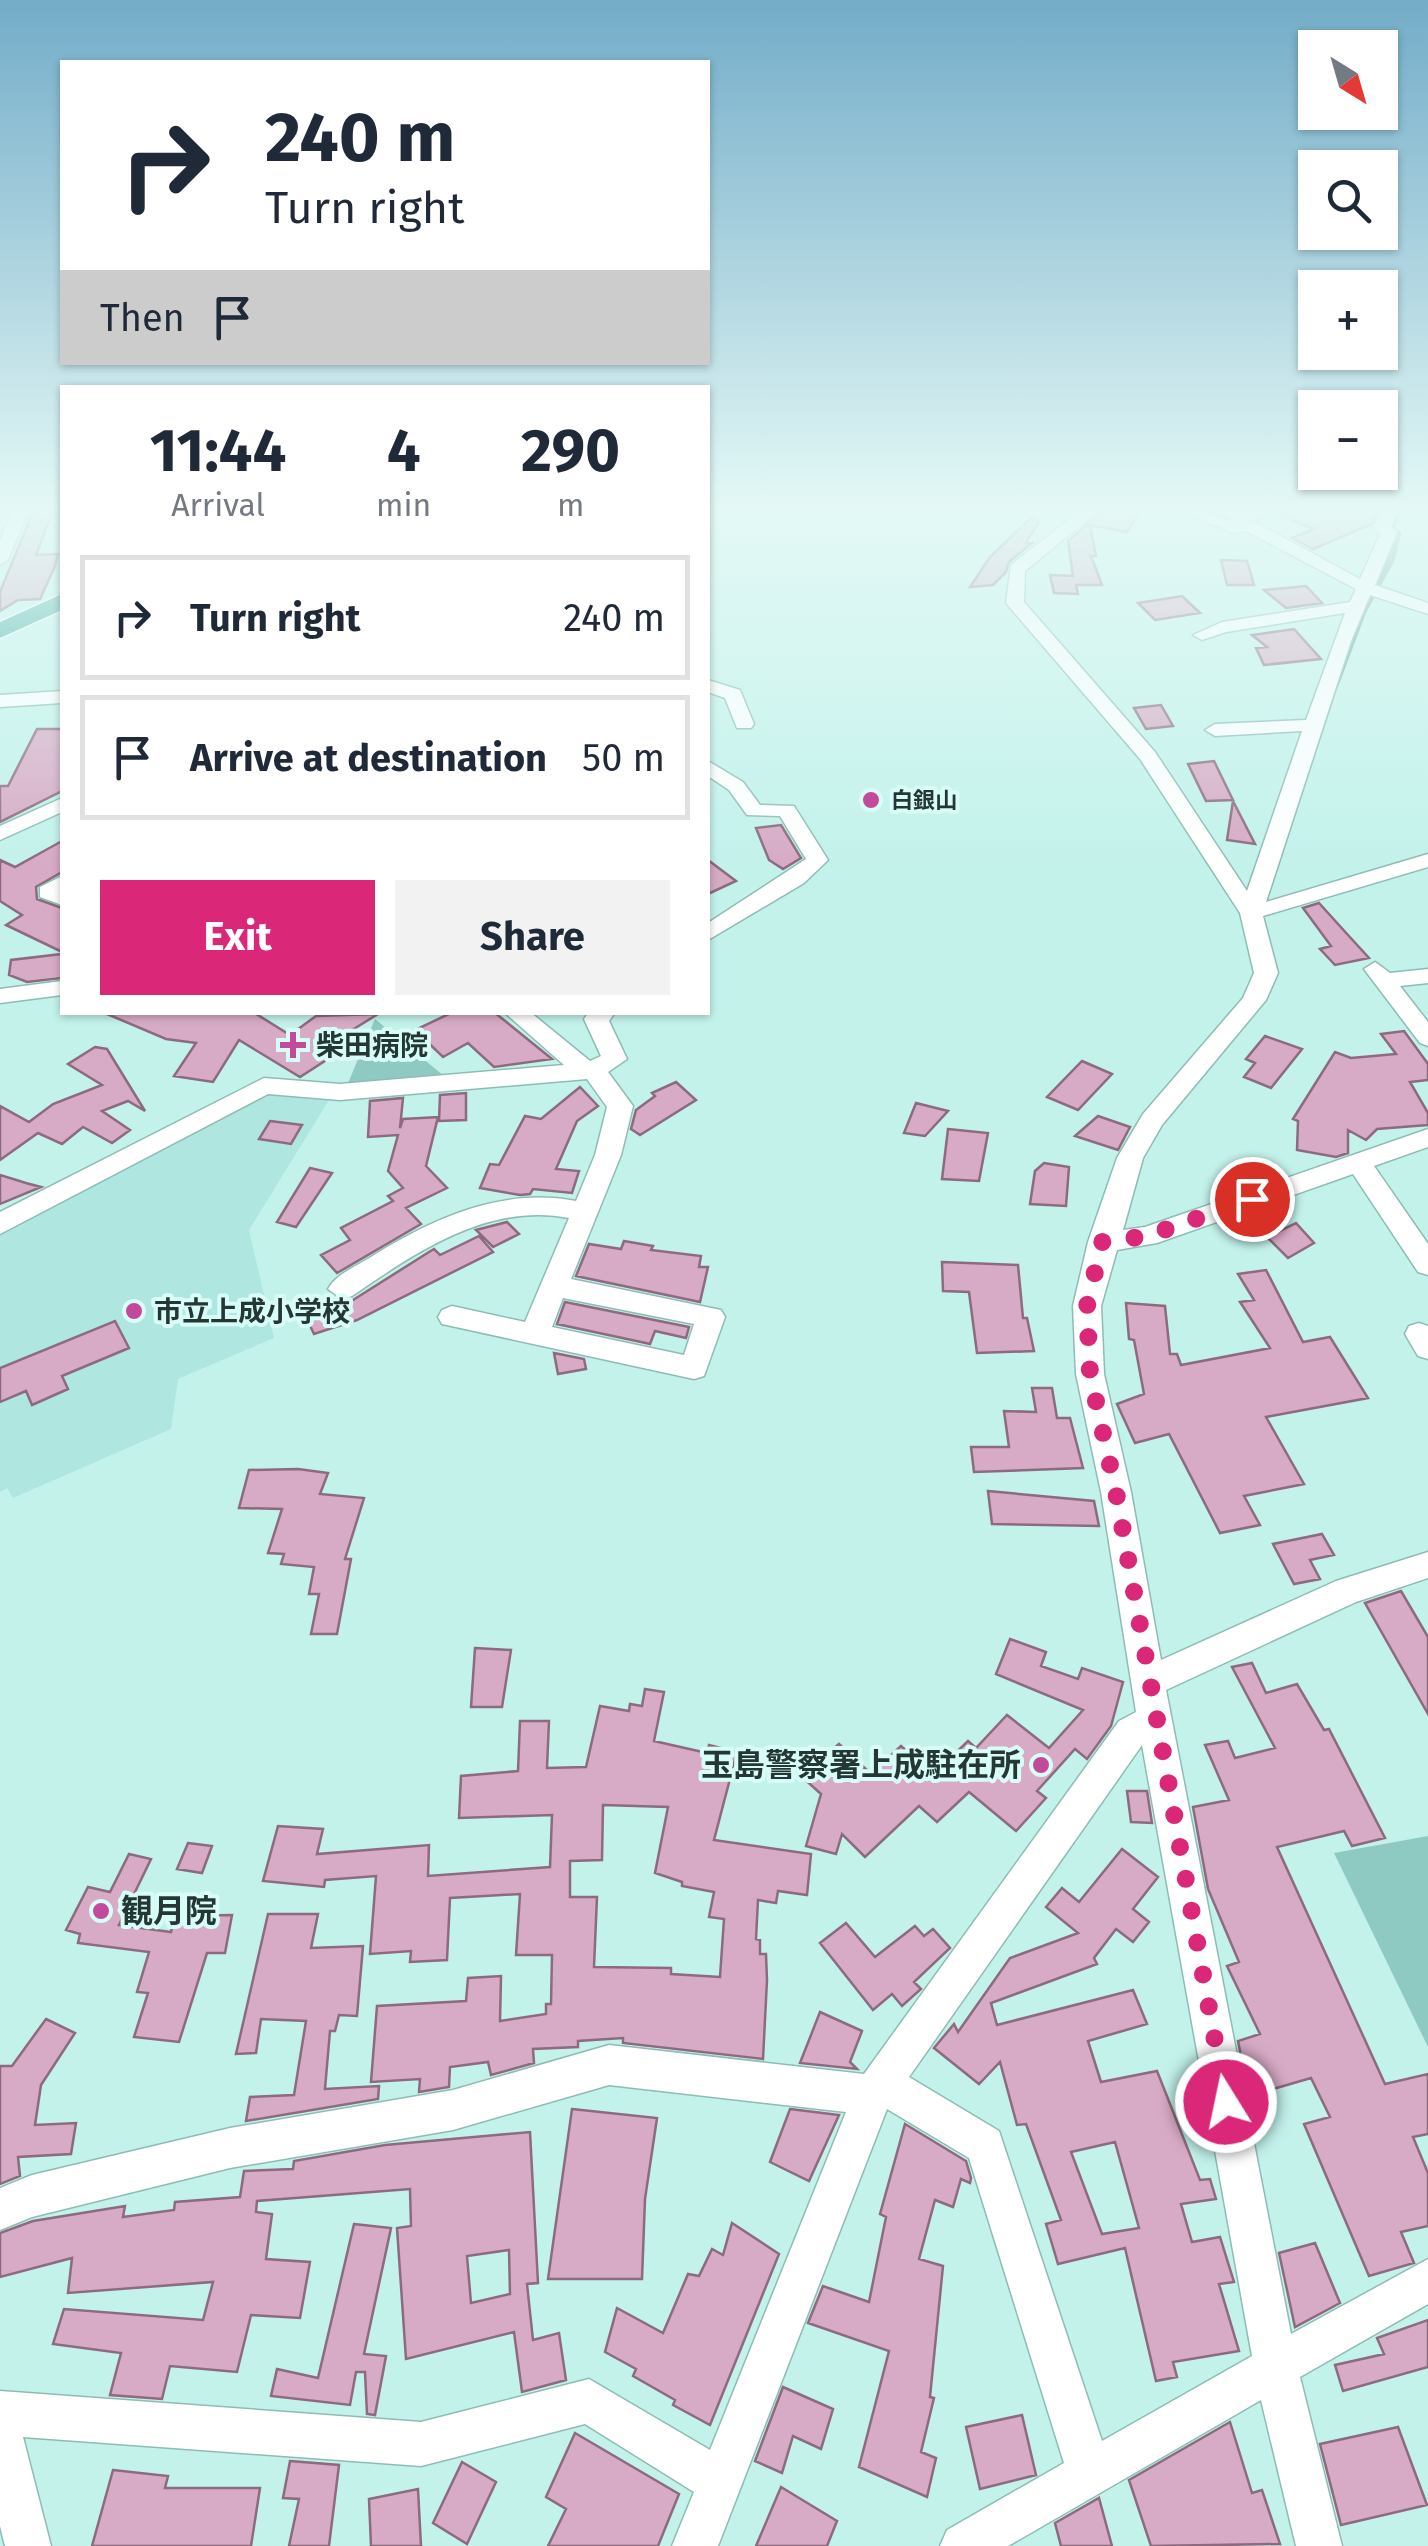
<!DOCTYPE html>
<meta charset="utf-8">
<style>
:root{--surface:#fff;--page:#f2f2f3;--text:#1f2937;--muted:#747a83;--line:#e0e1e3;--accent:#db2777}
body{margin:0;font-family:"Fira Sans","Noto Sans JP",sans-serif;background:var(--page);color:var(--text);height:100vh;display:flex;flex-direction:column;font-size:38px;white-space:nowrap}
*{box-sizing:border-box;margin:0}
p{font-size:32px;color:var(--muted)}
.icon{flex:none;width:55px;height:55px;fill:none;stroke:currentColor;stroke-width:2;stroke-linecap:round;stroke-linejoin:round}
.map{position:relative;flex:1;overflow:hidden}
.details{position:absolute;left:60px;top:385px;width:650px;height:630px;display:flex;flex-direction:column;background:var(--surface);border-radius:0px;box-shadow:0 2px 8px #0004}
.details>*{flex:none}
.banner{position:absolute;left:60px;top:60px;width:650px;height:305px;border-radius:0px;box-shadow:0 2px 8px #0004;background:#fff;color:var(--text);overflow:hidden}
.needle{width:65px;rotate:143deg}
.tools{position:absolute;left:1298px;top:30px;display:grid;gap:20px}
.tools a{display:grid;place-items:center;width:100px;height:100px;border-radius:0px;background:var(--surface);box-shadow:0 2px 8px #0004;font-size:50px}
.pin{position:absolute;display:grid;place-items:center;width:85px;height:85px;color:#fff;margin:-42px;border:5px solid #fff;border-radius:50%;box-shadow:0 2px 10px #0007}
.me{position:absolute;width:110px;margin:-55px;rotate:350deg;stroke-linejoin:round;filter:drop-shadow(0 0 8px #0008)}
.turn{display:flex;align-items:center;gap:35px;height:210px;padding:0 40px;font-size:45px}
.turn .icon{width:130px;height:130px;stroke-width:2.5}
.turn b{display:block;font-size:70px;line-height:85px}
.then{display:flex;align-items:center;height:95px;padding:0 40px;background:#0003;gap:20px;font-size:38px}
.eta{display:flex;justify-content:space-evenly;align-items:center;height:170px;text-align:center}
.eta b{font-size:60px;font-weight:700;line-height:70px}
.button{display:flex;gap:20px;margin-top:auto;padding:20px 40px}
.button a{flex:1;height:115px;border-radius:0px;background:var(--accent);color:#fff;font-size:40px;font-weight:700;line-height:115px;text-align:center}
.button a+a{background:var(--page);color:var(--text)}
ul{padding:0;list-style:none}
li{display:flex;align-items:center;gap:30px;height:125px;margin:0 20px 15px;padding:0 20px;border:5px solid var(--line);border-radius:0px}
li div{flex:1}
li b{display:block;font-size:38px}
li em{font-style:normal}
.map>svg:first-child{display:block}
.built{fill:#afe7e0}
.green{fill:#8ecac2}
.water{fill:#649f98}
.building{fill:#d7aac5;stroke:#8c6b7e;stroke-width:2.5;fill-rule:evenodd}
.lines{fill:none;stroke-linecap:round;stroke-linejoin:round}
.minor-casing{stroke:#8ebcb5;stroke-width:3}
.highway-casing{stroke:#fff;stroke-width:3}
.minor{fill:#fff;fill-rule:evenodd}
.highway{fill:#3eaa9f;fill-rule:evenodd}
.route{stroke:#db2777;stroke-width:18;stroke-dasharray:0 32.4}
.poi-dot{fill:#c3499b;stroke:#d8fdf8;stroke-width:4}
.labels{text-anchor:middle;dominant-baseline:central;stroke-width:8;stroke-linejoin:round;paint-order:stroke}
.far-poi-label{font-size:22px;font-weight:bold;fill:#243734;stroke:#d8fdf8;text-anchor:start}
.poi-label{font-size:28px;font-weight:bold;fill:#243734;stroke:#d8fdf8;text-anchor:start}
.near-poi-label{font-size:32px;font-weight:bold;fill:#243734;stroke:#d8fdf8;text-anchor:end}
</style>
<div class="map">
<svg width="1428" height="2546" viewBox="0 0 1428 2546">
<rect width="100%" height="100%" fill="#c3f2eb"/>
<path class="built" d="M272 1090 334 1092 249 1230 274 1338 178 1379 171 1429 13 1498 7 1488 0 1492V1231Z"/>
<path class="green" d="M375 1019 444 1076 348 1083Z
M1428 1836V2047L1334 1853Z"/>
<path class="water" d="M1396 507H1403L1395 528 1402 532 1394 562 1366 613 1336 692 1268 899 1262 898 1361 612 1386 562 1388 529Z"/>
<path class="building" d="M35 507H54L36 555 58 554 55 566 40 599 18 600 0 611V592Z
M1107 507H1143L1127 532 1090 525 1096 556H1091L1102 585H1076L1078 594 1054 593 1050 575 1073 576 1068 541Z
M1286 507H1334L1377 510 1372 524 1313 549 1292 538 1314 529 1277 514Z
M1032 517 1039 522 1026 542 1032 543 1009 562 1006 572 993 585 970 587 990 557Z
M1221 560 1247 561 1254 585H1227Z
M1306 586 1322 603 1286 608 1264 590Z
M1182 596 1200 613 1155 620 1138 603Z
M1294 629 1321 659 1264 665 1256 648 1267 647 1252 635Z
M1161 705 1173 726 1146 729 1134 708Z
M37 729H62V791L0 822V786H8Z
M1214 761 1233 800 1206 801 1188 764Z
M1233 801 1255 844 1227 840Z
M781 825 801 858 783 869 769 860 756 828Z
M62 841V872L36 887 37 899 62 908V952L6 925 22 915 0 901V860L15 867Z
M708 860 736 881 708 894Z
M1319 903 1348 935 1369 958 1335 965 1320 949 1331 946 1303 908Z
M62 954V978L27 982 9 975 11 960Z
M253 1012 290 1035 316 1016 378 1014 349 1032 354 1037 348 1046 300 1077 239 1040 213 1082 174 1076 196 1043 166 1039 107 1014Z
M453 1012H494L552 1059 494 1067 468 1043 443 1057 415 1030Z
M1404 1031 1428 1064V1080L1410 1082 1428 1113V1125L1377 1129 1366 1140 1348 1130V1153L1336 1157 1297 1150 1298 1121 1293 1119 1335 1052 1351 1058 1396 1054 1381 1034Z
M1265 1036 1302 1049 1271 1088 1244 1077 1255 1063 1246 1059Z
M95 1047 107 1049 145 1111 128 1101 102 1111 130 1130 112 1143 83 1127 62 1144 38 1133 0 1160V1106L29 1122 53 1104 102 1085 68 1064Z
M1082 1061 1112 1074 1078 1110 1047 1097Z
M676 1082 696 1100 640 1135 631 1129 636 1110 655 1096 652 1093Z
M580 1087 598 1106 577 1121 556 1169 579 1171 572 1193 533 1189 530 1194 520 1195 480 1188 490 1164 499 1165 525 1116 541 1119Z
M466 1093V1120L439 1121 440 1095Z
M403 1098 400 1128 403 1119 438 1117 426 1166 447 1188 406 1208 421 1224 337 1273 321 1255 350 1240 341 1228 393 1201 388 1196 403 1188 388 1171 398 1135 368 1137 370 1101Z
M916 1103 948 1111 925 1136 904 1133Z
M1098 1116 1130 1127 1118 1150 1075 1136Z
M270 1121 302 1125 291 1144 259 1139Z
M948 1129 988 1133 979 1181 942 1179Z
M1044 1163 1069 1167 1066 1206 1030 1204 1035 1171Z
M310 1168 332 1173 296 1227 277 1222Z
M0 1175 26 1183 41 1187 0 1204Z
M507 1222 519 1234 493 1247 476 1230Z
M1296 1223 1314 1243 1288 1258 1267 1237Z
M479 1236 493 1252 357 1320 314 1334 303 1311 336 1299 353 1300 429 1252 434 1249 440 1255Z
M624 1241 653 1246 651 1250 701 1256 699 1267H708L700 1302 576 1276 589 1244 621 1249Z
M942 1262 1018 1265 1023 1318H1027L1034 1351 977 1353 969 1292 943 1291Z
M1266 1270 1303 1342 1330 1337 1368 1398 1266 1417 1304 1484 1244 1496 1260 1525 1220 1533 1169 1434 1135 1443 1117 1404 1144 1394 1134 1340 1129 1339 1126 1303 1165 1306 1170 1354H1177L1181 1365 1270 1348 1240 1302 1254 1300 1238 1274Z
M565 1302 689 1327 686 1338 655 1331 650 1344 641 1342 557 1324Z
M115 1321 129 1348 62 1376 68 1389 32 1405 26 1391 0 1402V1368Z
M554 1353 584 1359 586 1369 558 1374Z
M1032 1388H1052L1057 1418H1070L1083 1468 974 1472 971 1447H1009L1004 1411 1036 1412Z
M298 1469 328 1473 320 1494 364 1498 345 1559H351L337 1634H311L319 1594H309L314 1567 281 1564 284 1554 268 1553 282 1509 239 1508 249 1470Z
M988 1491 1094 1501 1099 1526 992 1524Z
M1322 1534 1334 1555 1310 1560 1320 1579 1294 1584 1273 1544Z
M1401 1591 1428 1637V1714L1365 1603Z
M1010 1639 1046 1652 1041 1666 1078 1679 1082 1668 1123 1682 1111 1726 1087 1759 1075 1749 1037 1791 1046 1798 1016 1831 969 1792 937 1822 919 1806 865 1857 842 1834 836 1854 806 1846 821 1794 801 1776 839 1744 871 1774 901 1746 933 1775 968 1741 976 1748 1007 1715 1049 1748 1083 1710 996 1674Z
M475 1648 511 1650 502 1707H471Z
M1252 1663 1266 1693 1297 1684 1324 1730 1329 1729 1385 1838 1352 1846 1344 1831 1277 1847 1385 2084 1428 2074V2134L1413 2137 1428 2173V2226L1401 2232 1414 2263 1369 2276 1304 2124 1330 2117 1311 2078 1249 2096 1238 2041 1260 2034 1227 1966 1239 1962 1208 1889 1193 1807 1229 1800 1205 1745 1228 1741 1235 1758 1275 1748 1232 1667Z
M645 1689 664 1692 654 1741 707 1753 709 1745 737 1752 714 1840 811 1854 807 1895 778 1891 776 1903 758 1900 756 1939 760 1940V1954H766L767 1980 763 2059 623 2043V2038L578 2041V2047L533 2049 534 2063 491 2075 488 2062 450 2067 449 2087 419 2092 420 2079 371 2082 377 2006 466 2001 468 1978 501 1976 500 2021 546 2014V2004H551L552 1955H516L520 1894 450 1898 447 1960 410 1962 411 1951 370 1954 376 1876 325 1880 324 1887 263 1881 278 1826 323 1829 317 1854 429 1845 428 1876 550 1867 552 1815 459 1818 461 1776 518 1771 520 1721H549L547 1768 586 1767 600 1706 629 1711 630 1704 642 1706ZM603 1805 668 1807 655 1873 682 1882V1886L714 1892 709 1917 724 1919 720 1977 671 1974V1968L594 1967 597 1897H570V1861L602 1860Z
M1127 1791H1147L1152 1823 1131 1822Z
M188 1843 212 1846 202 1873 177 1869Z
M1122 1849 1158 1877 1133 1909 1149 1922 1133 1942 1116 1929 1094 1958 1097 1964 991 2003 997 2025 1133 1990 1147 2024 1088 2041 1101 2082 1157 2071 1200 2180 1210 2179 1216 2199 1181 2204 1192 2242 1220 2237 1234 2282 1219 2284 1239 2351 1173 2362 1177 2377 1156 2381 1125 2248 1058 2264 1046 2224 1061 2220 1026 2124 1017 2125 1000 2062 979 2084 934 2048 954 2024 958 2032 1010 1958 1078 1933 1046 1907 1062 1888 1079 1902ZM1115 2142 1139 2228 1102 2234 1071 2152Z
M129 1854 151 1859 119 1925 171 1932 174 1916 232 1915 225 1953H207L179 2042 134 2037 148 1993 137 1992 149 1952 78 1943 80 1934 66 1930 88 1887 110 1892Z
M268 1914H318L311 1948 363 1946 357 2016 339 2015 335 2031H330L325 2089 379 2086 378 2099 246 2121 250 2097 294 2095 306 2021 261 2019 256 2053 236 2054Z
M846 1923 875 1957 915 1926 924 1936 933 1929 950 1948 914 1982 921 1989 902 2006 892 1994 873 2010 820 1943Z
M820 2012 862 2031 850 2062 857 2069 800 2063Z
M46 2019 75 2033 41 2085 35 2125 76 2123 71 2154 18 2157 20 2176 0 2184V2066H12Z
M572 2109 657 2118 645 2199 642 2279H548Z
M790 2109 839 2115 809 2181 770 2162Z
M905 2124 966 2161 971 2178 970 2183 961 2179 953 2207 935 2200 919 2259 943 2266 930 2397 934 2398 921 2452 936 2458 927 2497 859 2467 889 2351 808 2323 823 2286 869 2302 886 2217 880 2214Z
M530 2132 538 2283 527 2284 533 2340 559 2333 566 2380 522 2392 514 2332 406 2359 397 2228 411 2226 410 2189 257 2201 256 2212 272 2214 266 2259 310 2262 300 2318 251 2315 237 2372 170 2366 162 2399 110 2395 121 2353 53 2344 64 2309 203 2320 213 2282 68 2293 72 2258 0 2277V2233L33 2221 125 2206 123 2217 174 2210 175 2202 240 2197 244 2171 293 2169 294 2161 385 2145ZM509 2250 510 2294 471 2303 467 2256Z
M732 2223 779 2254 710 2425 673 2405 675 2400 633 2376 636 2369 605 2352 617 2308 663 2333 688 2274 699 2276 712 2249 723 2255Z
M354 2224 391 2228 364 2354 386 2356 375 2415 367 2414 365 2372H356L350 2405 271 2396 277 2369 318 2378Z
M1315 2243 1340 2303 1295 2327 1279 2253Z
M1428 2320V2367L1343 2391 1335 2365 1384 2354 1377 2338Z
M783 2387 833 2409 821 2449 793 2436 782 2473 755 2461Z
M1022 2415 1036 2475 980 2489 966 2427Z
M1230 2422 1252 2493 1262 2490 1280 2544 1151 2546 1129 2480Z
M1398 2427 1427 2505 1341 2525 1320 2444Z
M575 2433 679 2494 658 2546H548L566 2509 546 2497Z
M290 2461 339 2465 329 2546H289L299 2499 283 2498Z
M462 2462 496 2482 467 2544 433 2523Z
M113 2470 168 2476 165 2488H260L251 2546H92Z
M781 2487 837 2521 827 2546H756Z
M418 2489 421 2546H371L369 2499Z
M1099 2498 1112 2546H1061L1055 2523Z"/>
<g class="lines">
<defs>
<path id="minor" d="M14 507H30L8 560 0 565V540Z
M1085 507H1103L1025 571 1024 602 1155 752 1247 891 1302 731 1215 736 1205 730 1215 724 1306 720 1345 613 1226 632 1202 640 1193 635 1222 622 1350 602 1356 589 1246 531 1233 533 1172 507H1194L1233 522 1215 507H1233L1242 513 1261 507H1283L1253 521 1360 579 1380 534 1374 528 1382 507H1398L1391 526 1397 532 1375 585 1428 603V614L1370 595 1351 641 1266 902 1428 854V867L1263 916 1278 973 1266 1000 1162 1125 1143 1158 1123 1230 1145 1227 1428 1129V1147L1374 1166 1428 1244V1275L1418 1272 1353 1174 1157 1243 1117 1250 1101 1306 1104 1374 1131 1492 1161 1660 1336 1581 1428 1552V1578L1356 1602 1166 1690 1291 2334 1428 2259V2304L1300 2377 1342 2546H1296L1261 2400 1008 2546H940L947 2530 1064 2463 969 2158 887 2109 718 2546H672L694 2492 585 2424 421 2466 23 2437 51 2546H5L0 2526V2391L421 2422 589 2379 710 2450 846 2112 609 2085 453 2130 230 2168 32 2217 0 2230V2188L32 2175 230 2128 453 2090 609 2045 864 2074 1119 1721 1136 1712 1101 1492 1076 1374 1073 1306 1088 1242 1117 1158 1143 1114 1243 998 1254 973 1240 913 1140 759 1006 603 1011 565ZM1142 1745 1252 2356 1102 2441 999 2131 909 2077Z
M708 680 740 690 754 724 751 728H737L725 698 708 692Z
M62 691V703L0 707V695Z
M708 761 743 782 760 805 794 806 828 860 804 883 708 940V923L806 859 780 816 747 815 729 790 708 776Z
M62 798V812L0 840V826Z
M62 876V905L40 897V887Z
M1375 962 1390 973 1428 969V983L1400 986 1428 1022V1046L1420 1043 1364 969Z
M62 981V995L0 1003V989Z
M504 1012H530L590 1061 601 1056 584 1019 589 1012H615L609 1021 627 1059 608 1072 633 1106 621 1155 571 1279 721 1310 725 1317 704 1376 694 1379 442 1324 438 1317 442 1310 452 1306 525 1322 569 1218C488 1202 415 1253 352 1296L342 1299 328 1289C336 1274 357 1266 371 1257 433 1218 502 1187 576 1201L595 1155 607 1107 587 1079 340 1100 268 1094 0 1234V1212L264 1078 340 1084 564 1065ZM563 1298 694 1324 684 1355 552 1327Z
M1419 1323 1428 1326V1359L1418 1356 1405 1334 1409 1326Z"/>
<path id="highway" d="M62 594V610L0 638V622Z"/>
</defs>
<use href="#minor" class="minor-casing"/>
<use href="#highway" class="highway-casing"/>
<use href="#minor" class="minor"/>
<use href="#highway" class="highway"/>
</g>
<linearGradient id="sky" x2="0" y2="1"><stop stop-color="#73acc8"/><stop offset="0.59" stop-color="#e4f9f6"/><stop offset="1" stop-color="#e4f9f6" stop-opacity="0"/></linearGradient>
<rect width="1428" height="863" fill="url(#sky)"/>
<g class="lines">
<path class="route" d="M1226 2102 1116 1492 1090 1374 1087 1306 1102 1242 1147 1236 1252 1199"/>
</g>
<g class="poi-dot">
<circle cx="871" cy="800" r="10"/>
<path d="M288 1030h10v10h10v10h-10v10h-10v-10h-10v-10h10z"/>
<circle cx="134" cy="1311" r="10"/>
<circle cx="1041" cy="1765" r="10"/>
<circle cx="101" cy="1911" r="10"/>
</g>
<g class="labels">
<g class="far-poi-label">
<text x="891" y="800">白銀山</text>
</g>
<g class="poi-label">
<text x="316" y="1045">柴田病院</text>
<text x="154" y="1311">市立上成小学校</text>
</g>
<g class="near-poi-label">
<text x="1021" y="1765">玉島警察署上成駐在所</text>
<text x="121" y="1911" text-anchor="start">観月院</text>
</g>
</g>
</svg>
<div class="tools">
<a><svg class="needle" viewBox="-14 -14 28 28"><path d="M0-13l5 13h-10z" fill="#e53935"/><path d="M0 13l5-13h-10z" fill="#747a83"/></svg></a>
<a><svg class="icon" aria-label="search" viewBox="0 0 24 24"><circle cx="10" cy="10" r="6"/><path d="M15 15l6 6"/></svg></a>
<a>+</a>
<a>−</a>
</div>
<div class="pin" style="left:1252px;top:1199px;background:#d93025"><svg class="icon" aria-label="arrive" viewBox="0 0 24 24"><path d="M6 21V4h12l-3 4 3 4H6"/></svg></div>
<svg class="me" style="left:1226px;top:2102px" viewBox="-20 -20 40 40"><circle r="17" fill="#db2777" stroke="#fff" stroke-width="3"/><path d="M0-11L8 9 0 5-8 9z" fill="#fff"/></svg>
<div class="banner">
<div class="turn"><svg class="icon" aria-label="right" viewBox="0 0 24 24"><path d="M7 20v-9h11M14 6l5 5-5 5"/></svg><div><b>240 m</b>Turn right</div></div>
<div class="then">Then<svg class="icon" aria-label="arrive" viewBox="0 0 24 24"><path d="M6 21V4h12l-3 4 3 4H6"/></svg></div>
</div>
<section class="details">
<div class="eta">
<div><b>11:44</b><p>Arrival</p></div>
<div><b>4</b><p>min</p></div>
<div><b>290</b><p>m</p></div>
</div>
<ul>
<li><svg class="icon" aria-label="right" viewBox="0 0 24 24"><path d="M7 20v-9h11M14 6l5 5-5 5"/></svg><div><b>Turn right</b></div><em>240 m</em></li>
<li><svg class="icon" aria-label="arrive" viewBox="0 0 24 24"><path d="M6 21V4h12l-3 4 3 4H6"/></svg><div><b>Arrive at destination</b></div><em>50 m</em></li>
</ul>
<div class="button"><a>Exit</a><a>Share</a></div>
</section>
</div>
